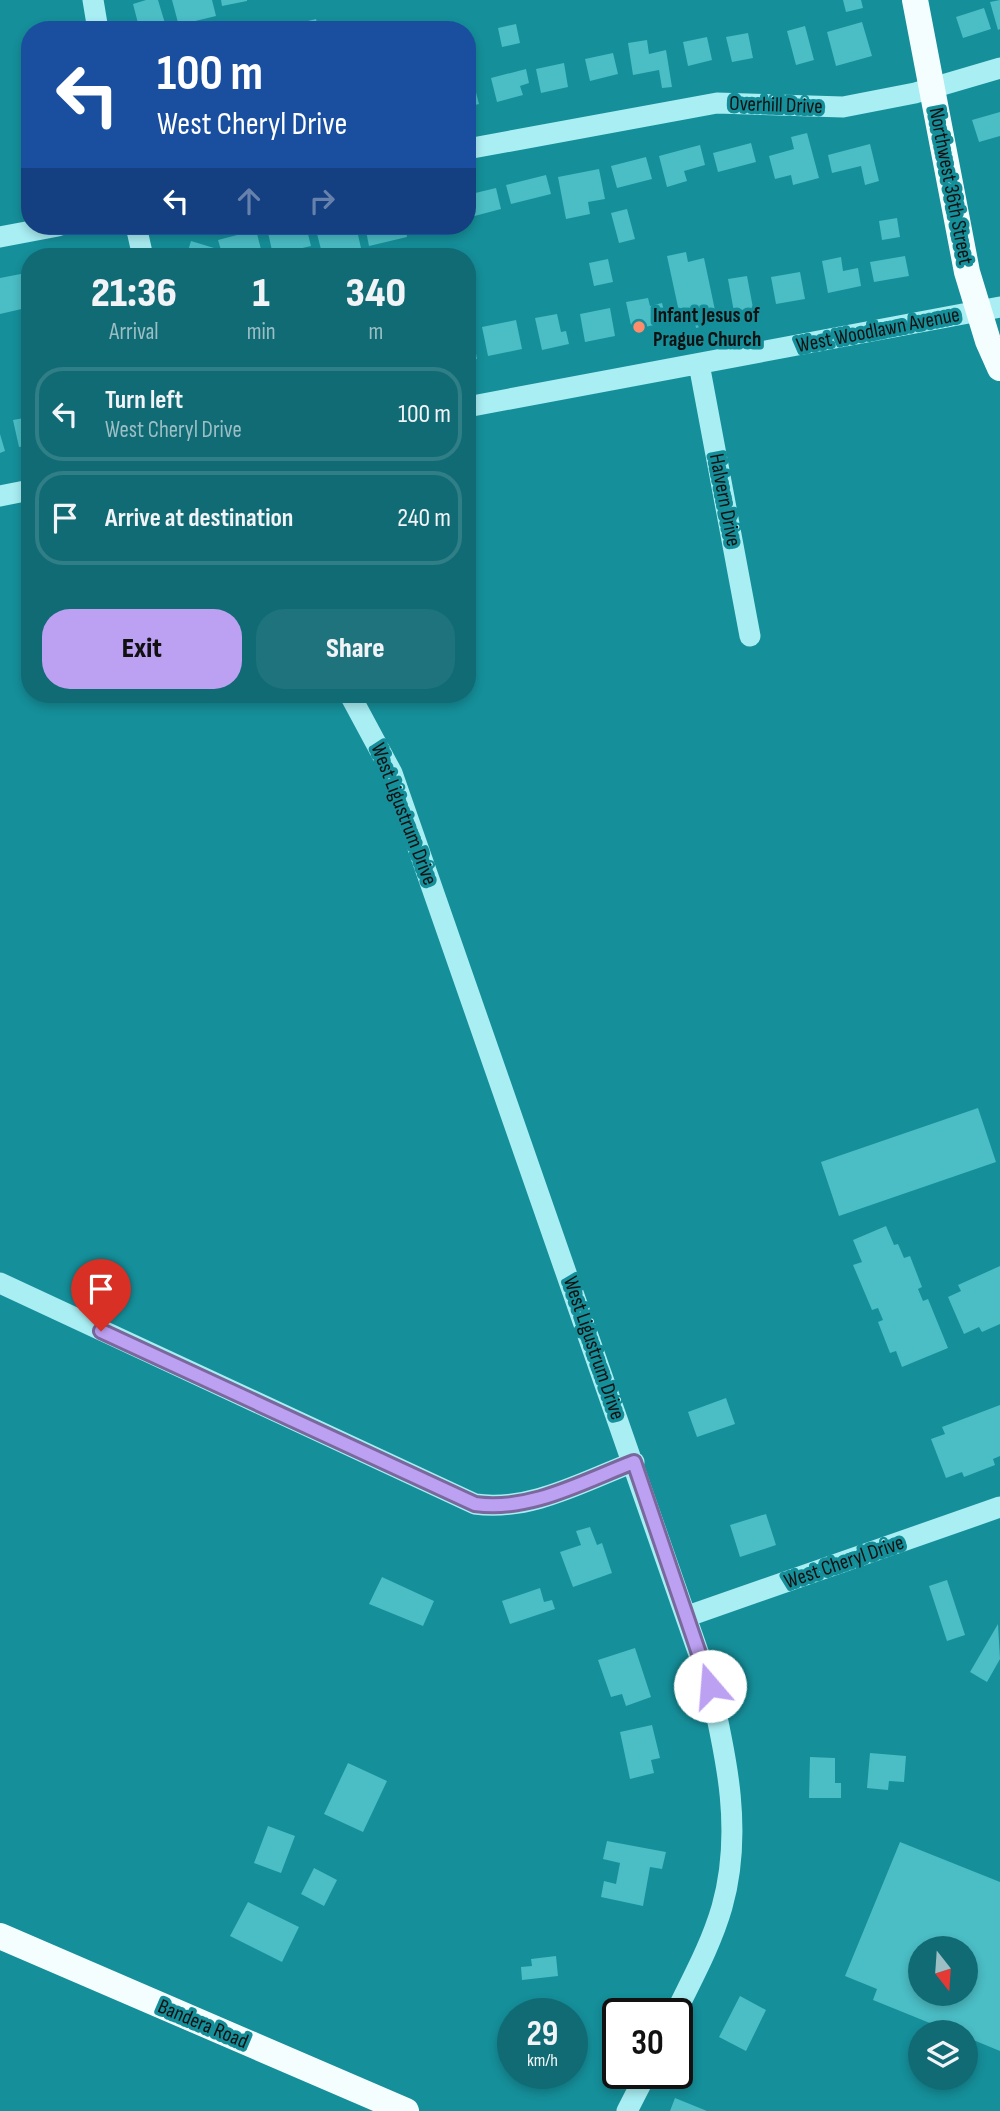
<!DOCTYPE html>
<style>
:root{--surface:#106b74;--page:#1e737c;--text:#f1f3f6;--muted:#9cbfc5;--line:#307e86;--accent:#bca0f2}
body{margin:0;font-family:"Sofia Sans Condensed",sans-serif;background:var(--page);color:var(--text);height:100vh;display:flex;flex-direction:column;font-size:26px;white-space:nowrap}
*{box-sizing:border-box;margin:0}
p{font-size:23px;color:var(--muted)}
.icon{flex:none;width:38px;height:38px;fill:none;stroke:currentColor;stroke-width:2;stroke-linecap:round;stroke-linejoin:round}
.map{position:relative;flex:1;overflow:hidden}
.side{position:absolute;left:21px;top:248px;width:455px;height:455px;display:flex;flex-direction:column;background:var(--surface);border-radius:28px;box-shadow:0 4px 10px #0003}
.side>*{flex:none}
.guide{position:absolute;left:21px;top:21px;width:455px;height:214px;border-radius:28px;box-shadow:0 4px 10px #0003;background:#1a4fa0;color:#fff;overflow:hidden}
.needle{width:46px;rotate:163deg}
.tools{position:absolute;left:908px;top:1936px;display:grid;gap:14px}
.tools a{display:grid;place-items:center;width:70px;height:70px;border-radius:50%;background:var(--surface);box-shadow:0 4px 10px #0003;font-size:35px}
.speed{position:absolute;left:497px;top:1998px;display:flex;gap:14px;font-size:35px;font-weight:700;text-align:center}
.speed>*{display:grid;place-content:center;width:91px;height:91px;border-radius:50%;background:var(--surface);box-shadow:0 4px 10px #0003;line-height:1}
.speed small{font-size:18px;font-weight:400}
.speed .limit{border:4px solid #111;border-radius:10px;background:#fff;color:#111}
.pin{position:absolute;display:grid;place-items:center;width:60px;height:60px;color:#fff;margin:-72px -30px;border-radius:50% 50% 50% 0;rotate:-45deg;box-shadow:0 0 7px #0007}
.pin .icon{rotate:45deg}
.me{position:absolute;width:77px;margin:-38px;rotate:342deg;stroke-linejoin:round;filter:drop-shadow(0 0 5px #0008)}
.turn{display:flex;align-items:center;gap:24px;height:147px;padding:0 21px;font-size:32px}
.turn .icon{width:91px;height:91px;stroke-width:2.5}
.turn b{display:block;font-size:49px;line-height:60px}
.lanes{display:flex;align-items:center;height:66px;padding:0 21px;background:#0003;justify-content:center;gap:35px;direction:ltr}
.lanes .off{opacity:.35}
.eta{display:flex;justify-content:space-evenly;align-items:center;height:119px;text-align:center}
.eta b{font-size:42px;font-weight:800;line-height:49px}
.button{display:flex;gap:14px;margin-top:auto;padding:14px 21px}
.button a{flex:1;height:80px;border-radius:28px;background:var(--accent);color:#111;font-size:28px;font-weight:800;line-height:80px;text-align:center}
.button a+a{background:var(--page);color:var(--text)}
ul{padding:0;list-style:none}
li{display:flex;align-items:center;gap:21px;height:94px;margin:0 14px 10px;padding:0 7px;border:4px solid var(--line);border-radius:28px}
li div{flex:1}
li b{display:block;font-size:26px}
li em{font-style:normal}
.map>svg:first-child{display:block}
.building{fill:#4bbdc5;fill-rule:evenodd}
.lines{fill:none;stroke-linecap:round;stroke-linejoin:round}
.minor{stroke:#a9eef3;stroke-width:21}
.major{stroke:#f5feff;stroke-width:26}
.route-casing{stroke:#7a689d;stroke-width:18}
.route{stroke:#bca0f2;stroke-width:12}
.poi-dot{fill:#ff8c6b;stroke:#158f9a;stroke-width:2.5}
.labels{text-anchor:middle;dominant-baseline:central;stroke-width:7;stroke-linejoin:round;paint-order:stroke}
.street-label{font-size:21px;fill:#111;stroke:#158f9a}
.poi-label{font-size:21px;font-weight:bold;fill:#111;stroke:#158f9a;text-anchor:start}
</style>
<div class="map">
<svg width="1000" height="2111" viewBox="0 0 1000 2111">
<rect width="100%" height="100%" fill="#158f9a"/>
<path class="building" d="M146 0H158L167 30H151L149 24 139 27 133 4Z
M172 0H212L216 16 187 23 188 27 180 30Z
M221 0H247V1L222 6Z
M843 0H861L863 8 846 12Z
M1000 0V29L998 30 990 2Z
M984 8 991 29 963 38 956 17Z
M316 19 319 30H297L296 24Z
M862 22 872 56 836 66 827 32Z
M516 24 520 43 502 47 498 28Z
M805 26 814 60 796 65 787 31Z
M748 33 753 58 732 62 726 37Z
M707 37 712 60 688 66 683 42Z
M647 40 649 54 666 50 672 87 662 88 659 70 633 75 628 43Z
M613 53 618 74 590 81 585 59Z
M564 63 568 87 541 93 536 69Z
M526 69 529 83 520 86 523 95 497 102 491 78Z
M472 77 479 104 467 107V78Z
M1000 112V136L979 142 972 120Z
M807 133 819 178 793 185 791 175 775 179 769 156 794 149 791 137Z
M751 143 756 162 718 172 713 153Z
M870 144 879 181 865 185 861 166 832 173 828 155Z
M700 145 705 165 684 171 687 181 667 187 659 156Z
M646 157 652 179 617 188 611 166Z
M599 169 605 199 588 202 590 214 566 219 558 177Z
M546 175 551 194 511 204 506 185Z
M496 188 501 209 467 218V195Z
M627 209 635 239 619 243 611 213Z
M897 218 900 237 882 240 879 221Z
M275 226H306L311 246 273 255 267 228Z
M315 226H356L361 248 323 257Z
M365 226H405L407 237 369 246Z
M430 226H460V227L432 233Z
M256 230 263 257H223L218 240Z
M191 241 214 248 211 257H186Z
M119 252 120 257H101V256Z
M686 252 688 262 704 258 716 315 702 318 704 326 696 328 694 318 681 321 667 256Z
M905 256 909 276 874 282 870 262Z
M841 257 843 271 858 268 861 286 828 293 822 261Z
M608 259 613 282 594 286 589 263Z
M800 272 805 299 776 304 771 277Z
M26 273 30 294V299L24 300 26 308 0 314V278Z
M747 276 753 308 734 312 728 279Z
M648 298 650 306 662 303 667 322 632 330 626 302Z
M610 308 615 336 585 342 580 314Z
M557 314 561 332 566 331 569 344 542 350 535 318Z
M516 320 522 349 488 356 482 327Z
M473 337 477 359 467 361V339Z
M30 402V445L19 447 13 420 24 418 21 404Z
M0 434 5 451 0 453Z
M978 1108 996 1162 839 1216 821 1162Z
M886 1226 894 1245 898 1244 904 1258 910 1256 922 1287 918 1289 923 1301 928 1299 948 1348 902 1367 896 1351 890 1353 878 1322 883 1320 878 1308 872 1310 853 1265 862 1262 853 1240Z
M1000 1266V1324L982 1332 979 1327 964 1334 948 1297 961 1291 958 1285Z
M726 1398 735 1424 697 1437 688 1412Z
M1000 1405V1456L993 1459 995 1465 964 1477 962 1472 946 1478 931 1439 945 1434 942 1427Z
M766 1514 776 1545 740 1557 730 1525Z
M590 1527 597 1545 602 1543 612 1573 573 1587 560 1552 581 1545 576 1531Z
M382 1577 434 1601 423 1626 369 1604Z
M947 1580 965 1635 947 1641 929 1586Z
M540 1588 544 1602 552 1600 555 1609 510 1624 502 1601Z
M998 1624 1000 1659 987 1682 970 1672Z
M635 1648 651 1697 626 1706 622 1694 611 1697 598 1660Z
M652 1725 660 1758 651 1760 654 1773 630 1779 620 1732Z
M870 1753 906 1756 904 1782 889 1781 888 1790 867 1788Z
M810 1757 835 1758V1783H841V1798H809Z
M348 1763 387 1781 363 1832 324 1814Z
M268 1826 295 1836 281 1873 254 1863Z
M607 1841 666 1852 662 1869 650 1867 643 1906 601 1897 604 1881 616 1884 620 1863 603 1859Z
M900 1842 1000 1882V2051L966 2037V2032H952L873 2000 877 1989 845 1976ZM920 1948H966V1993H920Z
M314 1868 337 1880 324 1906 301 1894Z
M248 1902 299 1927 282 1962 230 1936Z
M556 1956 558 1976 522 1980 521 1967 532 1966 531 1959Z
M740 1996 766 2010 746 2051 719 2037Z
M675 2098 707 2111H670Z"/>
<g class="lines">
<path class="minor" d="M93 0 98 30
M467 149 717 103 843 107 915 93 1000 68
M136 226 143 257
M0 237 58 226
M699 364 750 636
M467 407 1000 307
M0 496 30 490
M350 695 392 773 710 1686C727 1759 743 1833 722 1907 711 1945 692 1979 675 2014
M0 1283 475 1504C530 1512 584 1481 634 1462
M688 1616 1000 1507
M627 2111 646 2074"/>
<path class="major" d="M915 0 967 272 988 341 1000 368
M0 1936 406 2111"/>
</g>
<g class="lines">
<defs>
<path id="route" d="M101 1331 475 1504C530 1512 584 1481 634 1462L710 1686"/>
</defs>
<use href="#route" class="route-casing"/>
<use href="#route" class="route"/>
</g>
<circle class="poi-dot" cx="639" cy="327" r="7"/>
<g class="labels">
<g class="street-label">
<text transform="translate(776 105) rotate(2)">Overhill Drive</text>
<text transform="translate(951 186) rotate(79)">Northwest 36th Street</text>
<text transform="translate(878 330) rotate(-11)">West Woodlawn Avenue</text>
<text transform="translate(725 500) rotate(79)">Halvern Drive</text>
<text transform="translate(404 814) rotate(69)">West Ligustrum Drive</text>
<text transform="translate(594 1348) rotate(71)">West Ligustrum Drive</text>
<text transform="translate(844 1562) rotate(-19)">West Cheryl Drive</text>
<text transform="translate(203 2024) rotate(23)">Bandera Road</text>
</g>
<g class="poi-label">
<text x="653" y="315">Infant Jesus of<tspan x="653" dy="24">Prague Church</tspan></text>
</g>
</g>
</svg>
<div class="tools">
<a><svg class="needle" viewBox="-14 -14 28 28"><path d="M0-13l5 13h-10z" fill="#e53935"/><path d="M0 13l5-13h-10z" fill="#9cbfc5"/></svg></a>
<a><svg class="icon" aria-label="layers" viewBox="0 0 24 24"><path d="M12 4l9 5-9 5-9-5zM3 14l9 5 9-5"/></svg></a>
</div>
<div class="speed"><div>29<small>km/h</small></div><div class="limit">30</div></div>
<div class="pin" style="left:101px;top:1331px;background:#d93025"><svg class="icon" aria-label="arrive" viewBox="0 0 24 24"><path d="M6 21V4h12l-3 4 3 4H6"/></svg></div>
<svg class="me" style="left:710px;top:1686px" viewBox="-20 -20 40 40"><circle r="19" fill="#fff"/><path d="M0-13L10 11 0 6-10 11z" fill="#bca0f2"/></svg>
<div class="guide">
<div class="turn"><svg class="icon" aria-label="left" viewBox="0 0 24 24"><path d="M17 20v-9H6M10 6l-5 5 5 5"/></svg><div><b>100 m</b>West Cheryl Drive</div></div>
<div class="lanes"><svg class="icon" aria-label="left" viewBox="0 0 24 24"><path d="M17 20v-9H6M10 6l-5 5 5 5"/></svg><svg class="icon off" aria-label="ahead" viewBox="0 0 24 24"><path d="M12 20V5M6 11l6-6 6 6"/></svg><svg class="icon off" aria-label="right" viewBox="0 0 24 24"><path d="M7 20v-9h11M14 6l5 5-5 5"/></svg></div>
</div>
<section class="side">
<div class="eta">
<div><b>21:36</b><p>Arrival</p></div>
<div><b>1</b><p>min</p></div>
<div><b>340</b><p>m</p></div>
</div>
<ul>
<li><svg class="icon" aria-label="left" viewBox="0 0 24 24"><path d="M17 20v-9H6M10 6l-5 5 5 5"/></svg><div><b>Turn left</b><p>West Cheryl Drive</p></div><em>100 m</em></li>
<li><svg class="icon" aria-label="arrive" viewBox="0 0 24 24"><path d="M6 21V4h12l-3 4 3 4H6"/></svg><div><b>Arrive at destination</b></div><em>240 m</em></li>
</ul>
<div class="button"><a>Exit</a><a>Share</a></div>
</section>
</div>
